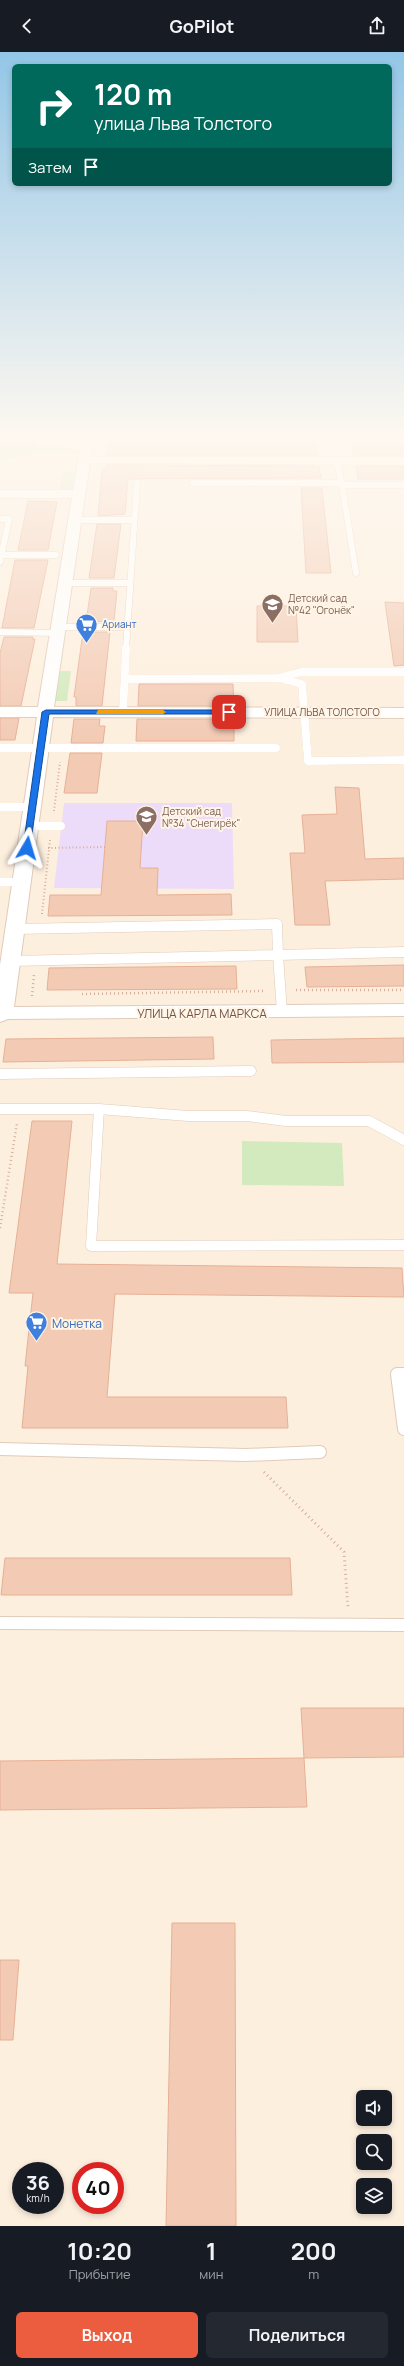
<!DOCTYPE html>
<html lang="ru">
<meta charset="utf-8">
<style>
:root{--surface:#171b24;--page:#242831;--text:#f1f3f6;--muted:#9ea1a6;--accent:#ec5c3e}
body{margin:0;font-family:Manrope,sans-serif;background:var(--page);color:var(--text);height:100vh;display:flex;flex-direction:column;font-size:15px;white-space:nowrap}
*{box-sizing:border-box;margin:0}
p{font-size:13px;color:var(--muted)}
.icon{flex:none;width:22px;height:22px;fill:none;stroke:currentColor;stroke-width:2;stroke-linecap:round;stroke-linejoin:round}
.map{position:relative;height:2174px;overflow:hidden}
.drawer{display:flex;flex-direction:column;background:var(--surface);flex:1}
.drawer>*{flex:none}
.banner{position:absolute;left:12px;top:12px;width:380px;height:122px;border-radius:6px;box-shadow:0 2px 6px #0003;background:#00695c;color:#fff;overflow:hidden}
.fabs{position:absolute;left:356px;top:2038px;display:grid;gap:8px}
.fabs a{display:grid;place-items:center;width:36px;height:36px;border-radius:6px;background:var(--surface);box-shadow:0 2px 6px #0003;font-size:20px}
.speed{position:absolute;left:12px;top:2110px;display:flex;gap:8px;font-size:20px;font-weight:700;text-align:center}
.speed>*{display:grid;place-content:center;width:52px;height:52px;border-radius:50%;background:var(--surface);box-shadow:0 2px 6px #0003;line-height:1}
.speed small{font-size:10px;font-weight:400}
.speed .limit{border:6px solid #d22;background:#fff;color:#111}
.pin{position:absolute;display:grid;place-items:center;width:34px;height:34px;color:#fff;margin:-17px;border-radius:8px;box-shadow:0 2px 6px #0006}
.me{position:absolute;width:44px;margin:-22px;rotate:7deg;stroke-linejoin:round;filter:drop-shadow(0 0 3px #0008)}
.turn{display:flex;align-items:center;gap:14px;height:84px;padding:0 16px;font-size:18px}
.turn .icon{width:52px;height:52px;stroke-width:2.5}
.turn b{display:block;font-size:28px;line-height:34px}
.then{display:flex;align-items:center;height:38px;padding:0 16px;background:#0003;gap:8px;font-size:15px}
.eta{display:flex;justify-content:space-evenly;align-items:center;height:68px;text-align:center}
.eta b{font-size:24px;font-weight:700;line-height:28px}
.primary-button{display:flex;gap:8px;margin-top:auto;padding:8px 16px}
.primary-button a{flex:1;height:46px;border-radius:6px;background:var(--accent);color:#fff;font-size:16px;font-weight:700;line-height:46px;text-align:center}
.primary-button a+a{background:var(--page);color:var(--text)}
header{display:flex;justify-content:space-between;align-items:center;height:52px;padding:0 16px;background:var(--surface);font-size:18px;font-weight:700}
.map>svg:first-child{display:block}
.education{fill:#eddcf9}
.green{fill:#d2eabd}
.building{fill:#f3cbb5;stroke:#e6b095}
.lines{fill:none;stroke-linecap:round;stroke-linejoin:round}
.service-far3-casing{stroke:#e1cbba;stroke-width:7}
.service-far2-casing{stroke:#e1cbba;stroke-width:8}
.service-far1-casing{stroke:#e1cbba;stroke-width:11}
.service-casing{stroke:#e1cbba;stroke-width:14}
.minor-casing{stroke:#e1cbba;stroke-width:1}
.tertiary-casing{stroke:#e1cbba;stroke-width:2}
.path-far3{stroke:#d7ae99;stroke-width:1.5;stroke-dasharray:0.5 2;stroke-linecap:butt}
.path-far2{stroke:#d7ae99;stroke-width:2;stroke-dasharray:1 2.5;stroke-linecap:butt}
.path-far1{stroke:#d7ae99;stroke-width:2.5;stroke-dasharray:1 3;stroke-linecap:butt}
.path{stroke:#d7ae99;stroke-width:3;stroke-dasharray:1 3.5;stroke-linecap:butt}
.service-far3{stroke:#fff;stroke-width:6}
.service-far2{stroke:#fff;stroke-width:8}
.service-far1{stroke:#fff;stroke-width:10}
.service{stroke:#fff;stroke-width:12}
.minor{fill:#fff;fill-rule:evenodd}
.tertiary{fill:#fff;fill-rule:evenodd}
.route{fill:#1a73e8;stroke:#114b97}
.slow{fill:#f59e0b}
.labels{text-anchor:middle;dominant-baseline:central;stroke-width:4;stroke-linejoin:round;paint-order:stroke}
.far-education-label{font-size:10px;fill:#785e54;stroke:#fff4e5;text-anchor:start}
.far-shop-label{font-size:10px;fill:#366cbe;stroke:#fff4e5;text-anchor:start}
.far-street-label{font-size:10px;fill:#735446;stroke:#fff4e5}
.street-label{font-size:12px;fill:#735446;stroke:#fff4e5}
.shop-label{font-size:12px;fill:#366cbe;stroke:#fff4e5;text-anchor:start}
</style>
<header><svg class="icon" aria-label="back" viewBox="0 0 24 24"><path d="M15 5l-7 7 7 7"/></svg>GoPilot<svg class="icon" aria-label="share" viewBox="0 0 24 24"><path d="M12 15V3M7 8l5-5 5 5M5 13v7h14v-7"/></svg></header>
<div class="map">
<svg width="404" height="2174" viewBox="0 0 404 2174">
<rect width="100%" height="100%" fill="#fdefde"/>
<path class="education" d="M64 751H232L234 837 54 836Z"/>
<path class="green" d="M0 383H38L36 395H66L78 398V401H32L0 410Z
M63 419 73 420 72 436 59 440Z
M56 619H71L67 649H52Z
M242 1089 342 1091 344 1134 242 1133Z"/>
<path class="building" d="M109 383H133V391L315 390 317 404H107Z
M352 392H404V404H354Z
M106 413 319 414 321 426 128 427 125 462 98 464 102 417H106Z
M356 414H404V427H358Z
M301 436H322L331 521H306Z
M28 449 57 450 48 498H18Z
M97 472H121L114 526H89Z
M15 508H48L34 576H2Z
M91 536H113V539H117L114 569 86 570Z
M385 550 404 551V613L394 614Z
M257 554H296L298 590H257Z
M83 580H110L102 654H76V645H74Z
M4 585H33L32 587H35L21 654H0V601Z
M139 632H233L234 654H138Z
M0 666H19L15 688H0Z
M74 667H100L99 674H105L103 691H71Z
M137 667H234V689H136Z
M70 701H102L97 741H64Z
M335 735 359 736 365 807 404 806V827L325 829 330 873H295L290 801H305L302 763 337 762Z
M107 769H143L140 816H158L157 843 231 842 232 863 48 864 50 843H101Z
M404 913V934L307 935 305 915Z
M236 914 237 937 47 938 49 916Z
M213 985 214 1007 3 1010 6 987Z
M404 986V1010L272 1011 271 988Z
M32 1069H72L57 1212 402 1216 404 1245 115 1242 107 1345H286L288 1376H22L28 1314H25L33 1241H9Z
M5 1506H290L292 1543H1Z
M301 1656H404V1705L304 1706Z
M304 1706 307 1755 0 1758V1709Z
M172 1871H235L236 2174H166Z
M0 1908H19L13 1988H0Z"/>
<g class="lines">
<defs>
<path id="service-far3" d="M337 409 342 433H404
M193 431H341
M342 433 356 521
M0 467H9L0 510
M75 468H134
M1 503H56
M65 531H129
M58 575H127
M0 580 58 581
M126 597 137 431"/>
<path id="service-far2" d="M279 626 302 632 308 709 404 708
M125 627 278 626 301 620H404
M123 660 126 596
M0 696H276
M0 755H32
M29 774H61
M0 830H22"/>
<path id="service-far1" d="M11 909 278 903 277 872 15 877
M282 960 278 903 404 900
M0 1022 251 1019
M0 1057H99L188 1064H247L286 1069H369L404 1088
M99 1057 91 1194 404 1193"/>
<path id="service" d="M404 1322H397L404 1377
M0 1397 246 1403 320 1400
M0 1571 404 1573"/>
<path id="minor" d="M84 405H404V413L80 411 78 409 80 407Z
M0 438H79L85 442 79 446H0Z"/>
<path id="tertiary" d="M82 383H94L54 655 404 656V666L53 665 14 955 404 952V964L8 967 0 970V913L37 665H0V655H38Z"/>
</defs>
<use href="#service-far3" class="service-far3-casing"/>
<use href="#service-far2" class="service-far2-casing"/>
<use href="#service-far1" class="service-far1-casing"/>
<use href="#service" class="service-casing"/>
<use href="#minor" class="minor-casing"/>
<use href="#tertiary" class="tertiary-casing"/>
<path class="path-far3" d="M0 395 25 403"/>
<path class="path-far2" d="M54 759 60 710
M48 796 105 795
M42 862 50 788"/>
<path class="path-far1" d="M296 938H404
M82 942 265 939
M32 944 34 923
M0 1176 17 1071"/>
<path class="path" d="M264 1420 344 1500 348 1555"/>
<use href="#service-far3" class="service-far3"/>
<use href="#service-far2" class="service-far2"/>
<use href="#service-far1" class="service-far1"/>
<use href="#service" class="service"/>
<use href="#minor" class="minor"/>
<use href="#tertiary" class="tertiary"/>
</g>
<linearGradient id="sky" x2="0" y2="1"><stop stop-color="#93c6e7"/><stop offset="0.56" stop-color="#fef8f0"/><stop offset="1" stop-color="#fef8f0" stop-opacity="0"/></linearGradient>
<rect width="404" height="687" fill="url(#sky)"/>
<path class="route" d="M46 658H229L232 660 229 662H49L30 796 27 798 23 796 42 660Z"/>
<path class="slow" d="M98 658H163L166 660 163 662H96Z"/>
<defs>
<symbol id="school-pin" viewBox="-11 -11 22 30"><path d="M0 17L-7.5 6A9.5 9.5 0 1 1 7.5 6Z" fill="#8d6e63" stroke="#fff4e5"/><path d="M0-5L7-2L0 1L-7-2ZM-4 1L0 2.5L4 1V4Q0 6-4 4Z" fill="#fff"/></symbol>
<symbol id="supermarket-pin" viewBox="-11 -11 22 30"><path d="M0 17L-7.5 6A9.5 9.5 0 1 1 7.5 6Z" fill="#3f7fe0" stroke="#fff4e5"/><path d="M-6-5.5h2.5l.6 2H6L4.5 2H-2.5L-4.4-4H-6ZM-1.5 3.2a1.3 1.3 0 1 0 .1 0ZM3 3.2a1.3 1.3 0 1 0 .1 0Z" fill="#fff"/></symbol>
</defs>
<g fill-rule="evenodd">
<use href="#school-pin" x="260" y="540" width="25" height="34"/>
<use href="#supermarket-pin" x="74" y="560" width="25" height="34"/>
<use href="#school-pin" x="134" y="752" width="25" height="34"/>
<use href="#supermarket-pin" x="24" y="1258" width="25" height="34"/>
</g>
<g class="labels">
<g class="far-education-label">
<text x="288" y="546">Детский сад<tspan x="288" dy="12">№42 "Огонёк"</tspan></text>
<text x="162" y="759">Детский сад<tspan x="162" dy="12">№34 "Снегирёк"</tspan></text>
</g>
<g class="far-shop-label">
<text x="102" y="572">Ариант</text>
</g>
<g class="far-street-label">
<text x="322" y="660">УЛИЦА ЛЬВА ТОЛСТОГО</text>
</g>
<g class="street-label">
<text x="202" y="961">УЛИЦА КАРЛА МАРКСА</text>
</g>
<g class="shop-label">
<text x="52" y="1271">Монетка</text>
</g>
</g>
</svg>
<div class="fabs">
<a><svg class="icon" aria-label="sound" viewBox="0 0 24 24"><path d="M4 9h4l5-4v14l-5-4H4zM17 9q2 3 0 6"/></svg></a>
<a><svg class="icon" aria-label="search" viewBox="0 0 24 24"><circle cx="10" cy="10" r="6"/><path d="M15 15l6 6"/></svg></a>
<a><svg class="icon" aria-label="layers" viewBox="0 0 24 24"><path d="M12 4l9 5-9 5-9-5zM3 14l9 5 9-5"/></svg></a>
</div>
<div class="speed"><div>36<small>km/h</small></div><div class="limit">40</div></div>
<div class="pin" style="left:229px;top:660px;background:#d93025"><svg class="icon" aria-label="arrive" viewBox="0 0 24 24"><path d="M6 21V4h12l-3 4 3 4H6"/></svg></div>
<svg class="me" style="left:27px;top:796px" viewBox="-20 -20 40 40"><path d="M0-17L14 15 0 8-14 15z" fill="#1a73e8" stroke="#fff" stroke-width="4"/></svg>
<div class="banner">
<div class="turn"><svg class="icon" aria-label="right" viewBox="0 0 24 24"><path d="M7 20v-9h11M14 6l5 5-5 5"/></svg><div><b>120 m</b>улица Льва Толстого</div></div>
<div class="then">Затем<svg class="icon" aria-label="arrive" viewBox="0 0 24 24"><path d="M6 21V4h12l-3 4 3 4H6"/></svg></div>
</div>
</div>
<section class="drawer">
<div class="eta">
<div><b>10:20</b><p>Прибытие</p></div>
<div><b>1</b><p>мин</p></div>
<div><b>200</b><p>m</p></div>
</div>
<div class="primary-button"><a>Выход</a><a>Поделиться</a></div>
</section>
